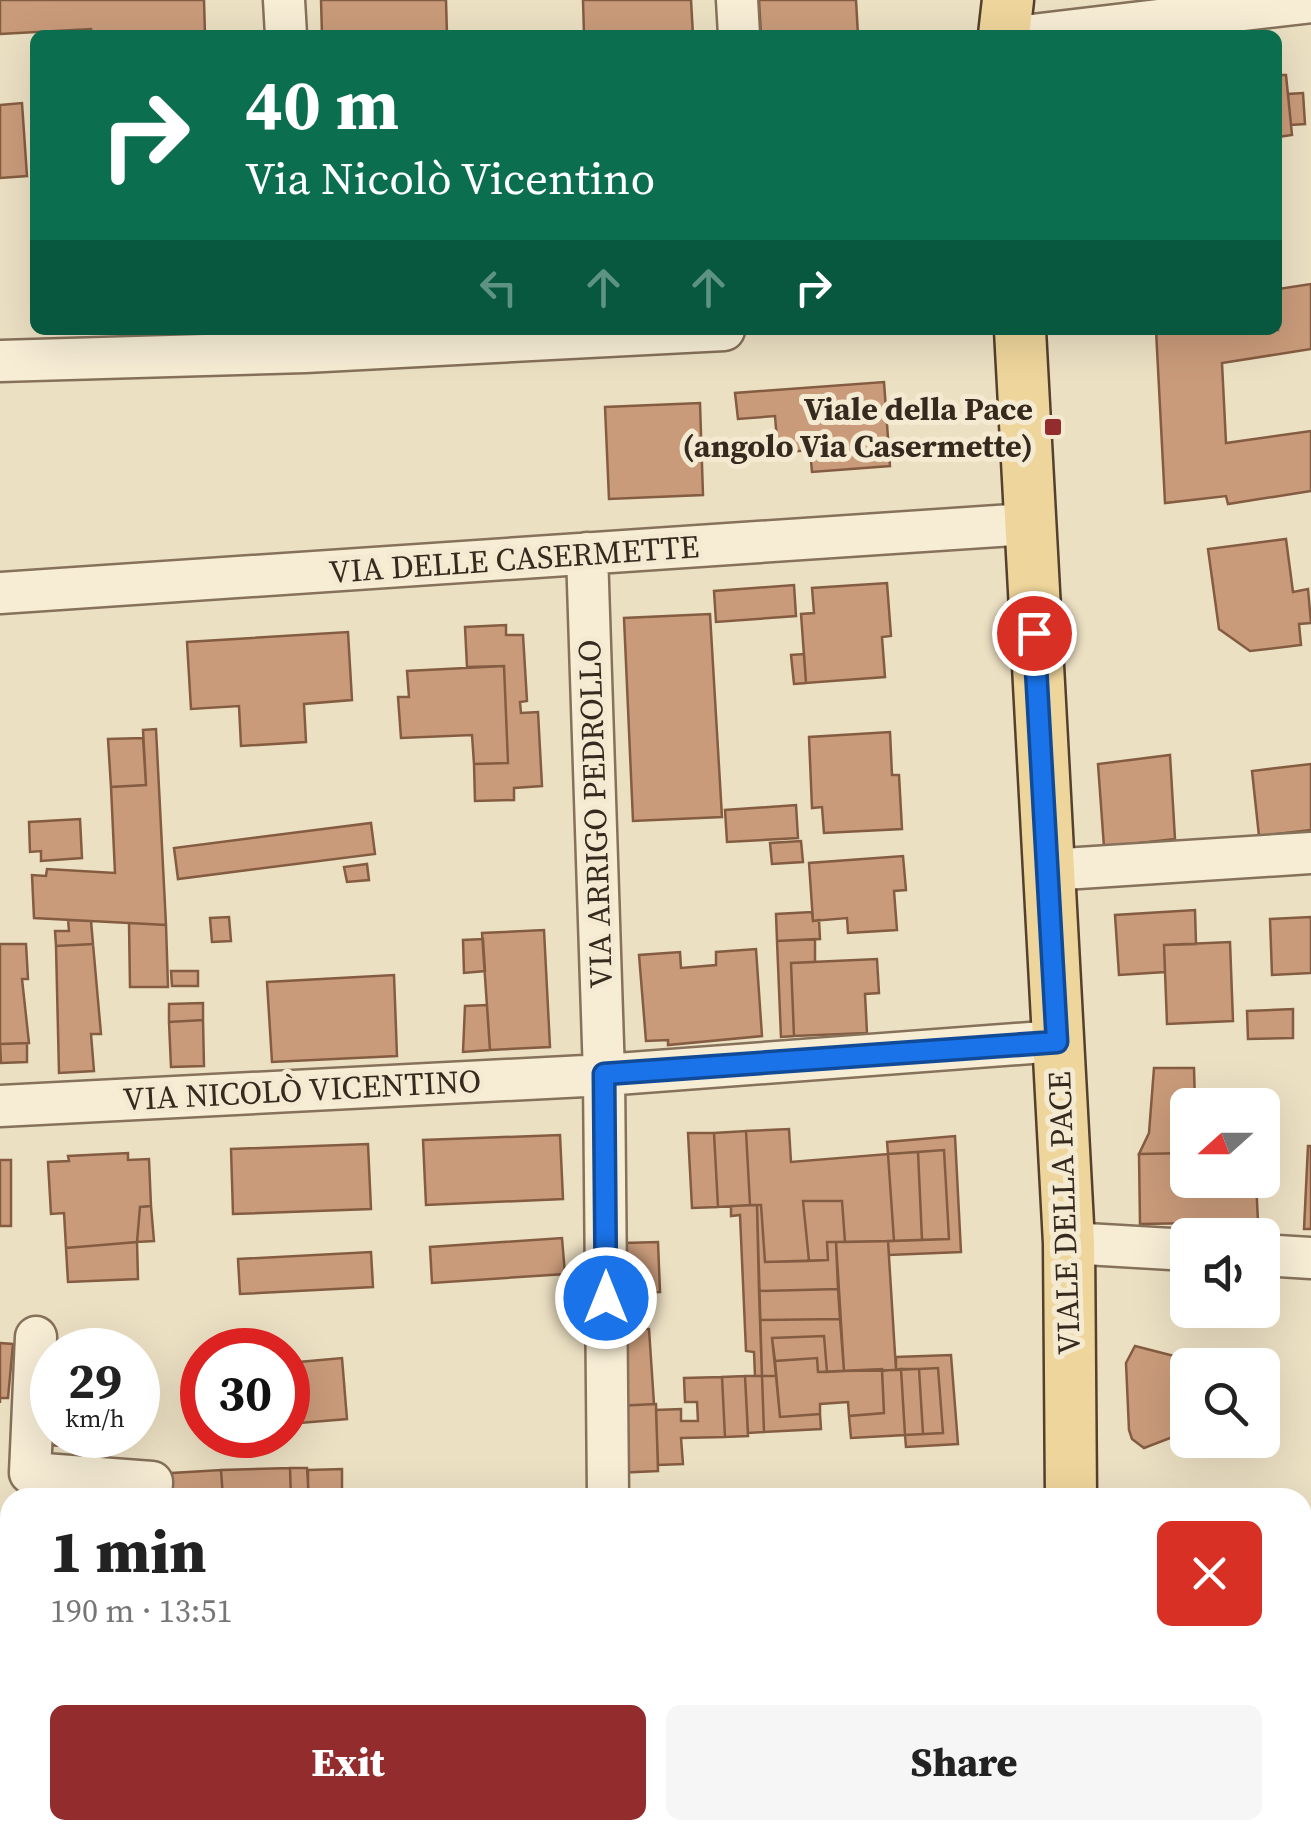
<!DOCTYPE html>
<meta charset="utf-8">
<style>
:root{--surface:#fff;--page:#f6f6f6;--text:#222;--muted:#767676;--accent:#922c2d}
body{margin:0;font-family:"Source Serif 4",serif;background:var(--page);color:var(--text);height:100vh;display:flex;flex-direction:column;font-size:38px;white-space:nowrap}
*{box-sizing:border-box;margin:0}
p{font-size:32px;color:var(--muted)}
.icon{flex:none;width:55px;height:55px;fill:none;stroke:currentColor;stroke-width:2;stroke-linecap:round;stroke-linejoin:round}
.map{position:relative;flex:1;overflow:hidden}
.sheet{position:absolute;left:0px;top:1488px;width:1312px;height:352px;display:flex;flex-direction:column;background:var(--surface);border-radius:30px 30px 0 0;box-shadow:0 10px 40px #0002}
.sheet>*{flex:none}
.hud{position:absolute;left:30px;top:30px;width:1252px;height:305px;border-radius:15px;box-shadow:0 10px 40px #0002;background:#0b6e4f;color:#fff;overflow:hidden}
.needle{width:65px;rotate:249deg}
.buttons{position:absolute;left:1170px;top:1088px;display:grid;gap:20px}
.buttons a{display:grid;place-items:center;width:110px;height:110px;border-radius:15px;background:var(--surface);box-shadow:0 10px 40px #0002;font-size:50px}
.speed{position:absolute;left:30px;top:1328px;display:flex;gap:20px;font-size:50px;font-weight:700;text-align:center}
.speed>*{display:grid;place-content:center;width:130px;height:130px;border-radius:50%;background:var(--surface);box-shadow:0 10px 40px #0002;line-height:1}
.speed small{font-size:25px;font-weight:400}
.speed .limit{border:15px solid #d22;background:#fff;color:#111}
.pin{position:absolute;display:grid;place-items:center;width:85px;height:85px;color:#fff;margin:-42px;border:5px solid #fff;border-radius:50%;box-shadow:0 2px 10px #0007}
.me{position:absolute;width:110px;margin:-55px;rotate:0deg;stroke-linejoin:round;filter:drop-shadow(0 0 8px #0008)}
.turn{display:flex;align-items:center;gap:35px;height:210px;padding:0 50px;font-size:45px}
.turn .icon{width:130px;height:130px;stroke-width:2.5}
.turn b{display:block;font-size:70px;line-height:85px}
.lanes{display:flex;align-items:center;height:95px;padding:0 50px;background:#0003;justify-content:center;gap:50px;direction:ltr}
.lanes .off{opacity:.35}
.round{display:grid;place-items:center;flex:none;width:105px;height:105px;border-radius:15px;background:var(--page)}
.overview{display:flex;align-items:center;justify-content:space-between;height:170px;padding:0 50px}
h1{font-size:60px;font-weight:800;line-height:75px}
.cta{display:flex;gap:20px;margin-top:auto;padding:20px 50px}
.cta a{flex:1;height:115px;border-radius:15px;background:var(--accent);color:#fff;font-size:40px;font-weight:800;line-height:115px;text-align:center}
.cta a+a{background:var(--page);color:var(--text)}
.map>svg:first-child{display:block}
.building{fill:#c99b7a;stroke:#845c41;stroke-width:2.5}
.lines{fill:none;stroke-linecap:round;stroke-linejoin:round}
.minor-casing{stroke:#86715a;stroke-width:45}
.major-casing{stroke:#53402e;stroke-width:55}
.minor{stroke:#f7edd5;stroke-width:40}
.major{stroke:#eed59b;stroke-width:50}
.route-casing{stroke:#114b97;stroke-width:25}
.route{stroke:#1a73e8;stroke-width:18}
.poi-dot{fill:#922c2d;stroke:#f4ead2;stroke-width:4}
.labels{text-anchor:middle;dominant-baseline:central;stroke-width:10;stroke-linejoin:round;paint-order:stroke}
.poi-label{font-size:32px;font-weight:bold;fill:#362a1e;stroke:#f4ead2;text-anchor:end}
.street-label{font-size:32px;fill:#362a1e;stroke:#f4ead2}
</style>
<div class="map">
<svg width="1311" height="1839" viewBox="0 0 1311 1839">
<rect width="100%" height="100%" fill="#ece0c3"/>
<path class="building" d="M0 0H204L205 35H92L91 29 0 34Z
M321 0H446L447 35H322Z
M583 0H691L693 35H584Z
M759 0H856L858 35H761Z
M1278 75H1286L1292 135 1278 137Z
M1303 93 1305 124 1291 125 1288 94Z
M22 103 27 176 0 178V105Z
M1311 284V349L1222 363 1226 443 1311 431V491L1228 504 1226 496 1165 503 1156 330H1278V289Z
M884 382 890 466 812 472 810 450 778 453 775 416 738 419 735 393Z
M700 403 703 495 609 499 605 407Z
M1286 539 1293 592 1308 589 1311 623 1299 624 1301 645 1250 651 1219 629 1208 549Z
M887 583 891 636 882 637 885 677 806 683 801 614 814 613 812 588Z
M794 585 796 616 716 622 714 591Z
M710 614 722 817 633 821 624 618Z
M506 625V635H523L527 701 520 702 521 713 538 712 542 786 514 788V800L475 801 474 764 508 763 504 666 467 667 465 627Z
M348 632 352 700 304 704 306 742 241 746 239 706 191 709 187 642Z
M804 654 806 683 794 684 791 655Z
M504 666 508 763 474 764 472 735 401 738 398 697H409L407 671Z
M156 729 166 925 34 918 32 875 46 876 47 869 115 873 111 787 146 785 143 730Z
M890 732 892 775H899L902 829 824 833 822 807 812 808 809 737Z
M143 738 146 785 111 787 108 739Z
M1170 755 1175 839 1104 847 1098 764Z
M1311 764V830L1259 836 1252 771Z
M796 805 798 838 727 842 725 810Z
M80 819 82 858 41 861V851L30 852 29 822Z
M371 823 375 854 178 879 174 848Z
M801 841 803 862 772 864 770 843Z
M903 856 906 890 894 891 897 930 848 933 847 918 813 921 809 863Z
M367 864 369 880 347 882 344 867Z
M1195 910 1196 944 1164 945 1165 972 1119 975 1115 915Z
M812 912 813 921 819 920 820 939 777 941 776 914Z
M229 917 231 941 212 942 210 918Z
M1311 917V973L1272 975 1270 919Z
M68 920 91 921 93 944 56 946 55 931H69Z
M129 923 166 925 168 987H130Z
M544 930 550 1047 490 1050 482 933Z
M483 939 485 971 464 973 463 940Z
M815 939V962L791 963 794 1036 781 1037 777 941Z
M1230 942 1233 1021 1167 1024 1164 945Z
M0 944H26L28 979H22L29 1043 0 1044Z
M93 944 101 1034H91L94 1071 59 1073 56 946Z
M756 949 762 1036 668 1045V1040L646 1041 639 955 680 952 681 968 716 965V952Z
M877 959 879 993 865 994 867 1033 794 1036 791 963Z
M171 971H198V986H172Z
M394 975 397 1056 272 1062 267 982Z
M203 1003V1020L169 1022V1004Z
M487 1005 490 1050 463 1052 465 1006Z
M1293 1009V1038L1248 1039 1247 1011Z
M203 1020 204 1066 171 1067 169 1022Z
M27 1043V1062L1 1063 0 1044Z
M1154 1068H1194L1195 1105H1188V1153L1139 1154 1149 1133Z
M789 1129 791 1162 888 1154 894 1241 845 1242 842 1201H803L809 1261 765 1262 761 1205H750L746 1131Z
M746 1131 750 1205 718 1207 714 1133Z
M688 1133H714L718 1207 692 1208Z
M560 1135 563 1199 426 1205 423 1140Z
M955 1136 961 1252 889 1255 888 1241 949 1239 944 1150 888 1154 887 1142Z
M368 1144 371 1209 233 1214 231 1149Z
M1308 1146H1311V1229H1304Z
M944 1150 949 1239 922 1240 918 1152Z
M918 1152 922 1240 894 1241 888 1154Z
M128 1153V1160L149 1159 151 1206 140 1207 137 1242 66 1248 64 1213 51 1214 48 1162 69 1161 68 1156Z
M1188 1153V1180H1256L1258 1222 1140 1224 1139 1154Z
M0 1160H11V1226H0Z
M803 1201H842L845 1242H827L828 1260 809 1261Z
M757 1205 762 1376H755L754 1352 746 1351 740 1215 731 1216V1206Z
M757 1205H761L765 1262 828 1260 827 1242H836L838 1289 759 1291Z
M151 1206 154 1241 137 1242 140 1207Z
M562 1238 565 1274 432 1283 430 1247Z
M888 1241 896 1370 844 1371 836 1242Z
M137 1242 138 1279 68 1282 66 1248Z
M658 1242 660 1292 626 1293 624 1243Z
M371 1252 373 1287 240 1294 238 1259Z
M838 1289 840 1319 760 1320 759 1291Z
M840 1319 844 1371 827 1372 824 1336 772 1338 776 1376H762L760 1320Z
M616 1329H649L654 1404 619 1406Z
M824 1336 827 1372H818L817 1358 775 1361 772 1338Z
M0 1343 13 1344 8 1398H0V1403Z
M1135 1346 1182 1358 1186 1432 1144 1448 1132 1439 1129 1430 1126 1363Z
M951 1355 958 1444 906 1447 905 1435 943 1433 938 1368 896 1370V1357Z
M342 1358 347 1419 288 1424V1363Z
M817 1358 818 1372 882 1369 884 1413 849 1416 848 1402 820 1404V1414L780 1417 775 1361Z
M1182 1358 1205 1365H1188L1186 1432Z
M938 1368 943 1433 923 1434 919 1369Z
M901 1369H919L923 1434 905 1435Z
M901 1369 905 1435 851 1438 849 1416 884 1413 882 1371Z
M745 1376 748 1436 725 1437 722 1377Z
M745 1376H762L764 1432 748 1433Z
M762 1376H776L780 1417 820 1414 821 1429 764 1432Z
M722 1377 725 1437 681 1438 683 1464 658 1465 656 1410 681 1409V1421H698L697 1402H685L684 1378Z
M52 1404V1435H119L118 1450 49 1445Z
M656 1404 658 1471 616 1473 613 1406Z
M290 1468 291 1498H223L221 1470Z
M290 1468H307L309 1498H291Z
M342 1469V1493L308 1495V1470Z
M221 1470 223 1498H172V1473Z
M1302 1554H1307L1311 1568V1598L1304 1601 1303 1627Z
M1307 1597 1311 1598V1632L1303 1631Z
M1302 1764H1311V1818L1302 1817Z"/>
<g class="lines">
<defs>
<path id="minor" d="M284 0 286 35
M737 0 739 35
M1032 35 1311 2
M0 361 305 352 724 330
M587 553 604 1075 608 1495
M0 593 1027 524
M1048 870 1311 853
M0 1106 604 1075 1057 1041
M1069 1243 1188 1250
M1262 1255 1311 1258
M36 1337 30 1473 152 1482 151 1498
M0 1830 112 1839
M1174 1830 1311 1834
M398 1839 666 1830"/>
<path id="major" d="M1004 35 1008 0
M1020 330 1069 1243 1071 1498
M1074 1839 1075 1830"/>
</defs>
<use href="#minor" class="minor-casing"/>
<use href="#major" class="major-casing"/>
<use href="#minor" class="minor"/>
<use href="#major" class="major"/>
</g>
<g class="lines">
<defs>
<path id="route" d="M606 1298 604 1074 1057 1042 1034 633"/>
</defs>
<use href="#route" class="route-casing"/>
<use href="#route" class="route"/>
</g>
<rect class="poi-dot" x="1043" y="417" width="20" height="20" rx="5"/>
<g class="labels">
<g class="poi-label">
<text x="1033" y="409">Viale della Pace<tspan x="1033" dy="37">(angolo Via Casermette)</tspan></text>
</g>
<g class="street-label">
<text transform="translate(514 559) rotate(-4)">VIA DELLE CASERMETTE</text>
<text transform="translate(595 814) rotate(-92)">VIA ARRIGO PEDROLLO</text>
<text transform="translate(302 1090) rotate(-3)">VIA NICOLÒ VICENTINO</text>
<text transform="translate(1064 1213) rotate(-92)">VIALE DELLA PACE</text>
</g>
</g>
</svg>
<div class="buttons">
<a><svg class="needle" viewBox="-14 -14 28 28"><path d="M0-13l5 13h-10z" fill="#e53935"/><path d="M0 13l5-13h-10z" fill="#767676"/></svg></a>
<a><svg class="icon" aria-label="sound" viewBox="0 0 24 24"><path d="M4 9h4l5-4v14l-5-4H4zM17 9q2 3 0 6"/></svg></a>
<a><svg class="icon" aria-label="search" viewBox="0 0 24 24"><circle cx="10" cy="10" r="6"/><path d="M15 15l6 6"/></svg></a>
</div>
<div class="speed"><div>29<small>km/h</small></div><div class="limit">30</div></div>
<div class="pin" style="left:1034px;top:633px;background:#d93025"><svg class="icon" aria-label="arrive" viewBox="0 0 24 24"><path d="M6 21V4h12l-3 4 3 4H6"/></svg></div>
<svg class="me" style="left:606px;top:1298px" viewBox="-20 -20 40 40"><circle r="17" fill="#1a73e8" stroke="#fff" stroke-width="3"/><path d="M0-11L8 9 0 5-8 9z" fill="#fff"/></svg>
<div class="hud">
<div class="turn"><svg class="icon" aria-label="right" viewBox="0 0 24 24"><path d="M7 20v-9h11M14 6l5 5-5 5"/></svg><div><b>40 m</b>Via Nicolò Vicentino</div></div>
<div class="lanes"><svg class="icon off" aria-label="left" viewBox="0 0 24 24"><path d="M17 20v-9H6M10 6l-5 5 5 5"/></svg><svg class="icon off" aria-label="ahead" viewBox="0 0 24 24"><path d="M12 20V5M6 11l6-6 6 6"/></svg><svg class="icon off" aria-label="ahead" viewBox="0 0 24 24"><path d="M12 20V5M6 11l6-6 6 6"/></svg><svg class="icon" aria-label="right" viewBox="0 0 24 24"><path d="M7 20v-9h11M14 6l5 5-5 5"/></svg></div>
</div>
<section class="sheet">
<div class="overview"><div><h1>1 min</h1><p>190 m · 13:51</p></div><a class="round" style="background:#d93025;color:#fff"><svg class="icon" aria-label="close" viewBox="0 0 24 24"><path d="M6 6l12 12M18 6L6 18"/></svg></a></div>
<div class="cta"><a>Exit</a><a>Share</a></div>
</section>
</div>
